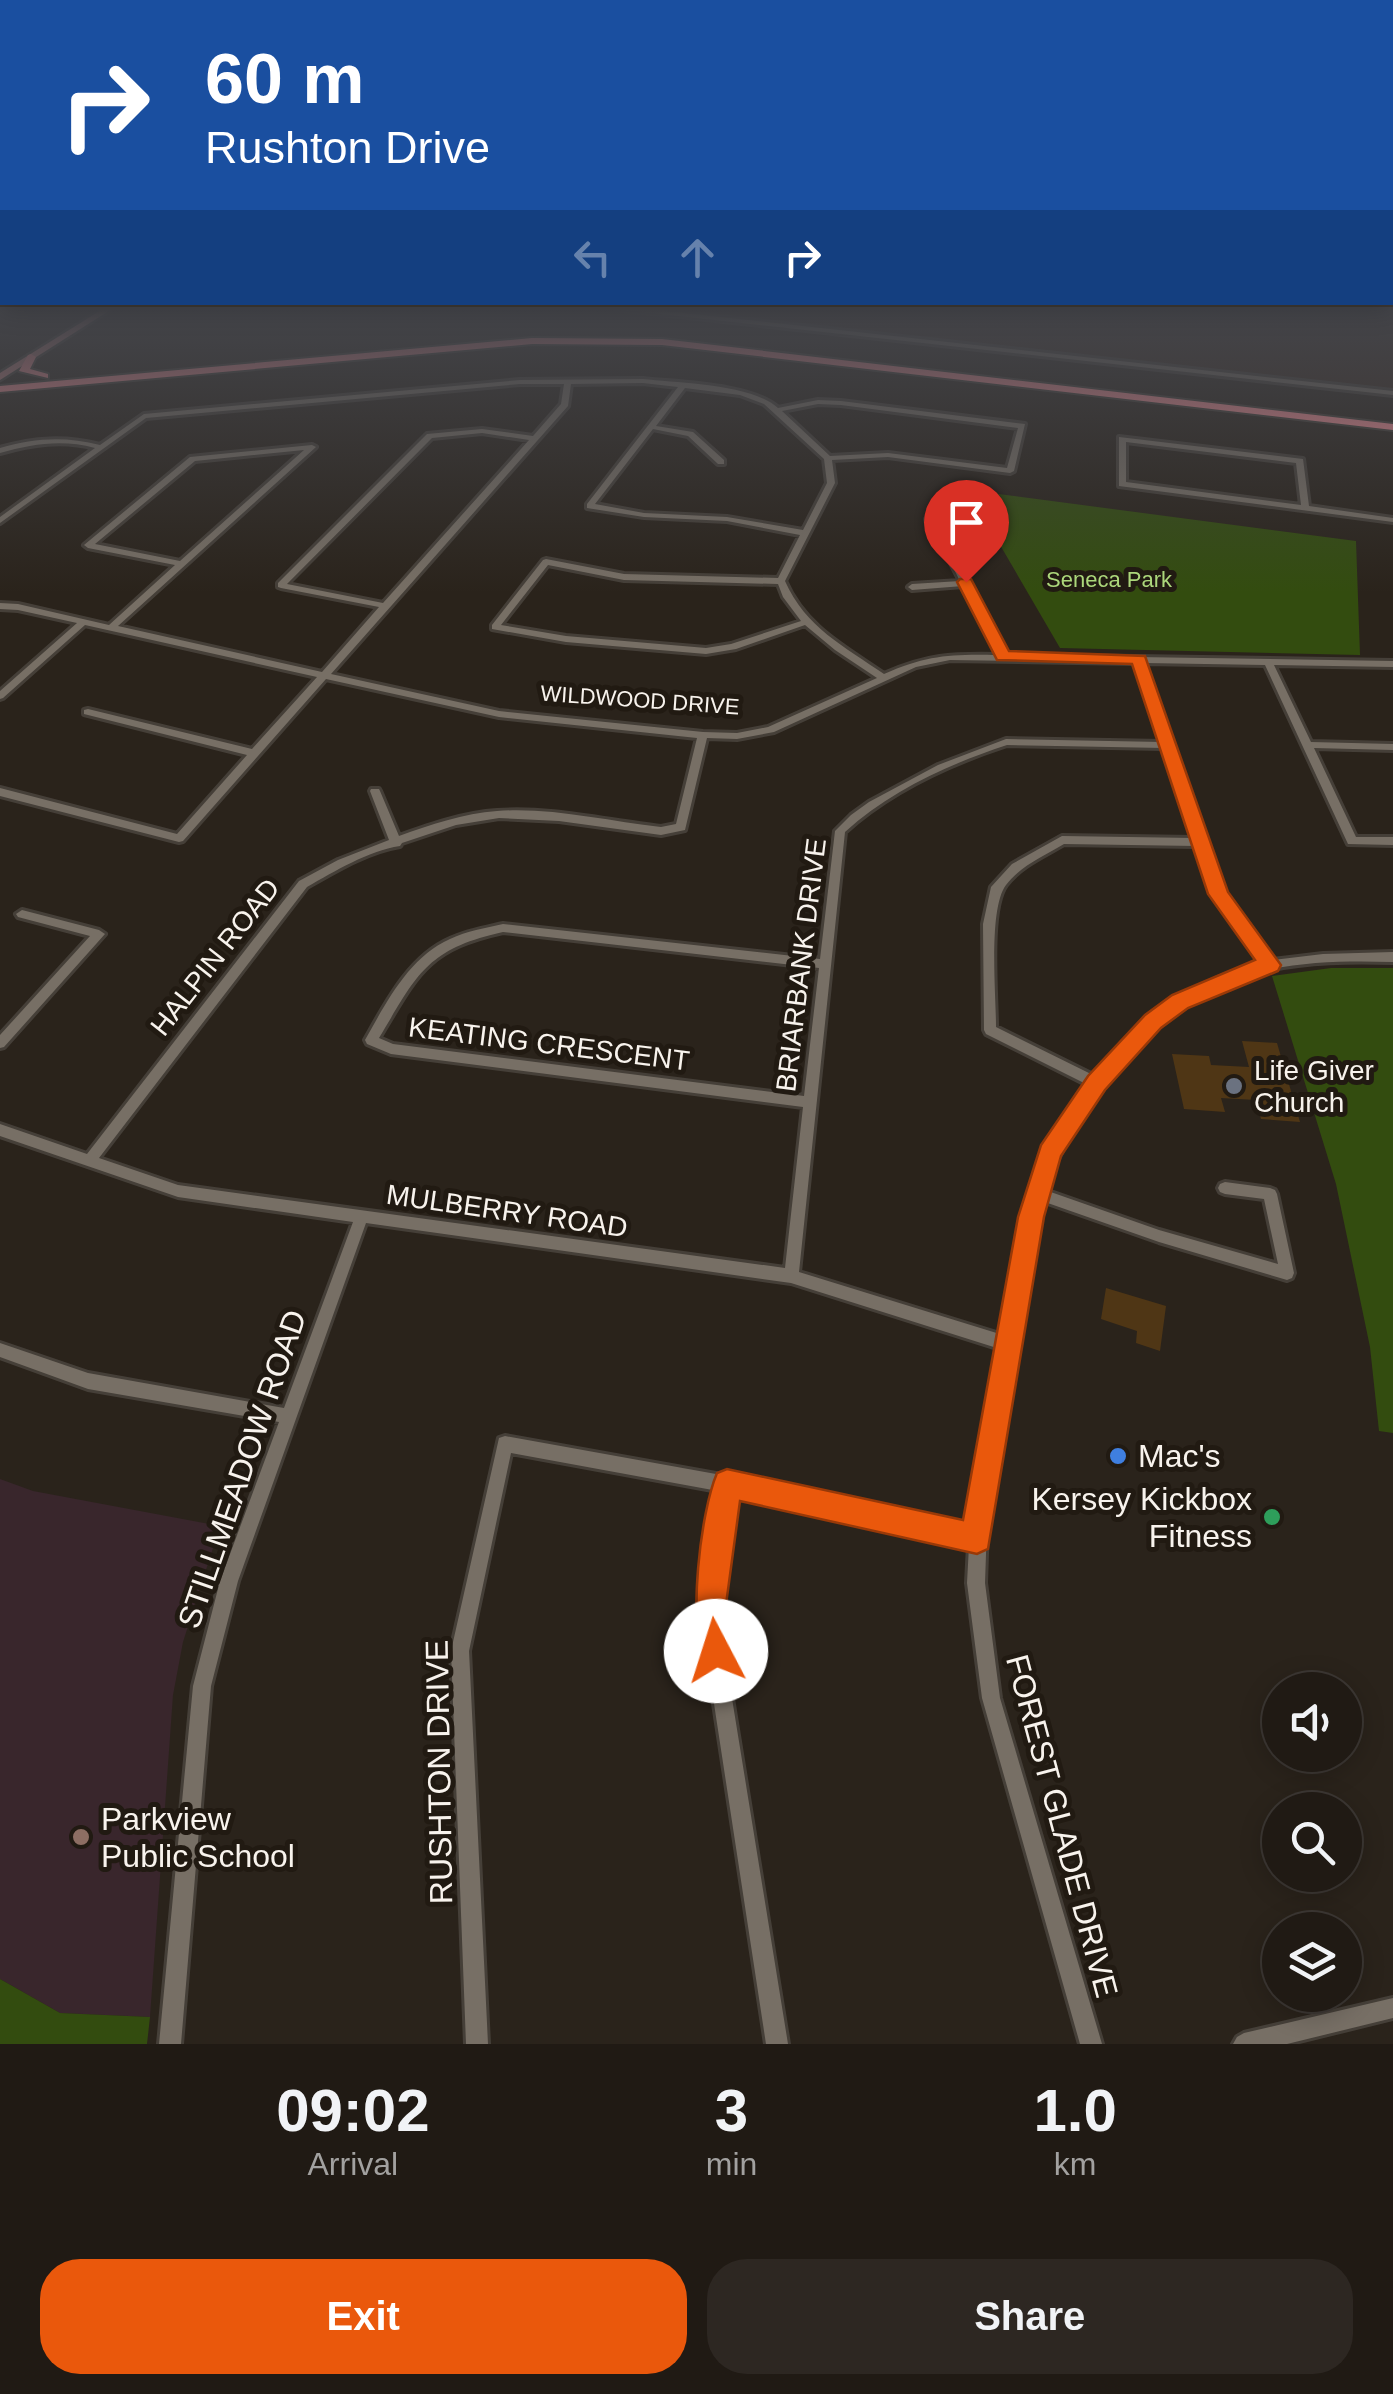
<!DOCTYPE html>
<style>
:root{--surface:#201a14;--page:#2d2722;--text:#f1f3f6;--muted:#a2a1a0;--line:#3d3834;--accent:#ea580c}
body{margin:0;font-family:Helvetica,sans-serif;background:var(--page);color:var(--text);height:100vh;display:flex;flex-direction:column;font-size:38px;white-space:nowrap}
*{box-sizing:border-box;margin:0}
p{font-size:32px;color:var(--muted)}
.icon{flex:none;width:55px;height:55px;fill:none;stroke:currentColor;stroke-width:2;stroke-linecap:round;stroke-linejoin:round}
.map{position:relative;height:2044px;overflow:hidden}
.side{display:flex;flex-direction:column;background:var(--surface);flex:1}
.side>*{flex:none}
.hud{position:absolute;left:0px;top:0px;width:1395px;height:305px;box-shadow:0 5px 25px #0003,0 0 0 2px var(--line);background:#1a4fa0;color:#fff;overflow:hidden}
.buttons{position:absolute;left:1262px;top:1672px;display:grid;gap:20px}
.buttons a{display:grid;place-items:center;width:100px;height:100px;border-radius:50%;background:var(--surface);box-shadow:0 5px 25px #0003,0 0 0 2px var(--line);font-size:50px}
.pin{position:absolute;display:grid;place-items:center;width:85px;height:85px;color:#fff;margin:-102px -42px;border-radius:50% 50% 50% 0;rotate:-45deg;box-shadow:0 0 10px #0007}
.pin .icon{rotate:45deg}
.me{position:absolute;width:110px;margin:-55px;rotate:355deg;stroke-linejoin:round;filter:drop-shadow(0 0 8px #0008)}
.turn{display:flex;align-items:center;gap:35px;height:210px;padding:0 40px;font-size:45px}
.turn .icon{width:130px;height:130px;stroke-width:2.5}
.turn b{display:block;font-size:70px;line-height:85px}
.lanes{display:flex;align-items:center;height:95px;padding:0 40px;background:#0003;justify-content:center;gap:50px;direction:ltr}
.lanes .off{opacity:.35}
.eta{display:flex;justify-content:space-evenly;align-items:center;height:170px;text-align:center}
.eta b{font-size:60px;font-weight:800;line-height:70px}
.button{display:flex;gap:20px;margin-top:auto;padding:20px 40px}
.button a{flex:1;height:115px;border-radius:40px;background:var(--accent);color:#fff;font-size:40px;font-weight:800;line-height:115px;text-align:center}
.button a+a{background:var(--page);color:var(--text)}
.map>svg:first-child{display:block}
.industrial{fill:#38281d}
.education{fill:#39262c}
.green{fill:#334c0f}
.building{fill:#4f3615}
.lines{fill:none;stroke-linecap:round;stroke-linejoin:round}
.minor-casing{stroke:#453f38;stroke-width:6}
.major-casing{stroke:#453f38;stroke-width:5}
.highway-casing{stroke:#453f38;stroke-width:4}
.minor{fill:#776f65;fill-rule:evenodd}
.major{fill:#c38282;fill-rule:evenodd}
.highway{fill:#f58e95;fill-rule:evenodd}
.route{fill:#ea580c;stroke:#983908;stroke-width:2.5}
.worship-dot{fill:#6b7280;stroke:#211a12;stroke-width:4}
.shop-dot{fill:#3f7fe0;stroke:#211a12;stroke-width:4}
.leisure-dot{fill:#2e9e5b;stroke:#211a12;stroke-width:4}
.education-dot{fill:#8d6e63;stroke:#211a12;stroke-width:4}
.labels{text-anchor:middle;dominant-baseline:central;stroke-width:10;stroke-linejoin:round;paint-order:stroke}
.far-park-label{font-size:22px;fill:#acd77b;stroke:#211a12}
.far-street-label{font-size:22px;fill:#f8f3ed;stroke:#211a12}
.street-label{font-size:28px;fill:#f8f3ed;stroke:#211a12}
.poi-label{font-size:28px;fill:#f8f3ed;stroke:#211a12;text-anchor:start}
.near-poi-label{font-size:32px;fill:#f8f3ed;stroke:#211a12;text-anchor:start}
.near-street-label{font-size:32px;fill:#f8f3ed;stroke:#211a12}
</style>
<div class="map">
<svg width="1393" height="2044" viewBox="0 0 1393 2044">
<rect width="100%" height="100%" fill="#2a231b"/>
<path class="industrial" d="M625 307H1393V391L1042 352Z"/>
<path class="education" d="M0 1479 33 1491 220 1526 183 1642 173 1695 150 2017 60 2013 0 1979Z"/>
<path class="green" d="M968 490 1356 541 1360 655 1060 648Z
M1331 968H1393V1433L1379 1431 1370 1347 1336 1184 1272 976Z
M0 1979 60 2013 150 2017 147 2044H0Z"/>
<path class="building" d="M1242 1041 1277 1043 1300 1122 1261 1119 1256 1100 1221 1098 1225 1112 1184 1109 1172 1054 1209 1056 1211 1065 1249 1067Z
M1106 1288 1166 1306 1160 1351 1136 1343 1137 1331 1101 1319Z"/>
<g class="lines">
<defs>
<path id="minor" d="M612 307H629L1393 391V395L615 309Z
M643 379C678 383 752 384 778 408L818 400 841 401 1025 424 1014 471 1010 473 888 457 832 460 835 483 785 581C805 627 845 647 884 674 927 655 951 654 998 655L963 586 912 590 908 587 912 584 960 581 943 548 929 532 926 519 930 517 934 519 937 531 951 547 1007 655 1393 661V667L1274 665 1311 742 1393 744V750L1314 748 1356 837H1393V845L1348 844 1265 665 1145 663 1223 893 1273 960 1323 954 1393 952V962C1351 961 1309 961 1268 970 1201 985 1146 1030 1103 1082L1102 1087 1097 1090C1075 1122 1059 1153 1045 1190L1159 1230 1278 1264 1264 1199 1225 1194 1220 1192 1218 1188 1220 1184 1225 1182 1270 1188 1275 1190 1277 1194 1294 1273 1292 1278 1287 1280 1159 1242 1042 1201 988 1496 985 1583 1000 1698 1102 2044H1080L982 1698 967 1583 969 1546 734 1494 718 1612 788 2044H766L700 1612 718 1491 511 1453 469 1651 488 2044H466L451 1651 499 1438 505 1436 727 1476 970 1529 972 1496 1000 1349 791 1283 366 1223 238 1581 211 1686 181 2044H159L193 1686 220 1581 279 1422 88 1389 0 1357V1343L88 1373 284 1408 353 1222 178 1197 0 1136V1124L87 1154 299 881 338 860 389 840 370 791 371 789H379L380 791 399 836C430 825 464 813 497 811 551 807 607 821 661 827L676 824 697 738 499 717 326 679 183 841 179 842 0 796V788L177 834 247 755 84 714V710L88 709 252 749 317 677 85 625 3 698 0 699V691L77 623 18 610 0 609V603L18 604 109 625 175 565 88 548 84 545 190 457 312 445 316 447 118 626 322 672 379 607 281 588 278 587V583L427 434 482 429 533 436 561 404 564 384H520L146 418 0 523V517L95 448C62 439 32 444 0 453V448C34 438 65 436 100 445L144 414 520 380ZM643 383 678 387 587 504V508L644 517 727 521 800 535 778 578 624 574 546 559 543 560 492 625V629L566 642 706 654 736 649 805 625 835 650 877 678 768 727 737 733 703 732 499 711 331 674 568 406 571 384ZM685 388 740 395 764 404 824 459 827 483 803 530 727 517 644 513 595 504 653 429 688 436 718 464H724V460L693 432 656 426ZM818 404 841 405 1018 428 1007 468 888 453 830 456 782 411ZM482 433 529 440 383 603 287 584 432 438ZM304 450 180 561 95 544 195 461ZM548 565 624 580 778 584 783 597 801 621 731 644 706 648 566 636 501 625ZM950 660 1136 663 1162 742 1006 739 938 765 869 802 851 815 835 831 820 959 503 924C485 928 467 931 450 939 409 957 386 1003 365 1040L367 1044 391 1054 803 1107 785 1268 178 1185 99 1158 307 887C335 871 368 851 400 846L402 843 456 825 499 818 559 821 661 835 685 830 707 738 737 739 774 732 916 667ZM1007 745 1164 748 1194 838 1062 836 1012 864 991 887 983 924 984 1030 986 1034 1086 1084 1065 1116 1046 1152 1030 1193 1003 1335 799 1272 845 832C890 791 949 764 1007 745ZM1064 844 1196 846 1212 894 1262 963C1193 980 1138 1022 1093 1075L996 1027C996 995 988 909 1006 885 1020 866 1044 856 1064 844ZM503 932 819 968 804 1096 393 1044 379 1038C417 975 426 949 503 932Z
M1119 437 1303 459 1309 506 1393 518V522L1119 486ZM1126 442 1296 463 1301 505 1126 482Z
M22 910 99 930 105 934 4 1047 0 1048V1035L90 936 18 917 16 914Z
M1393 1998V2018L1287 2044H1233L1237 2037 1244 2033Z"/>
<path id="major" d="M106 307H115L0 380V373Z"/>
<path id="highway" d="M532 338 662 339 1393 424V430L662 345 532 344 0 392V386Z
M31 354 36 357 30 369 48 374V378L19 371 28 355Z"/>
</defs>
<use href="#minor" class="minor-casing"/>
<use href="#major" class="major-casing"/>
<use href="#highway" class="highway-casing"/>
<use href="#minor" class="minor"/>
<use href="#major" class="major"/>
<use href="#highway" class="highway"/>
</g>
<linearGradient id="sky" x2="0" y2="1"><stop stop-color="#17130f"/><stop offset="0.52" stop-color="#44454a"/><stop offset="1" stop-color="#44454a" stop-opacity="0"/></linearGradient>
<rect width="1393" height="593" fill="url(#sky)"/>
<path class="route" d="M960 579H971L1009 651 1145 656 1228 892 1281 965 1278 971 1188 1008 1161 1028 1105 1090 1061 1156 1044 1217 988 1549 977 1554 740 1501 725 1612 732 1651 727 1662 716 1667 704 1662C688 1623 700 1513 717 1473L727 1469 963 1520 1018 1217 1041 1145 1088 1076 1145 1015 1172 995 1255 960 1208 894 1132 664 997 660 957 582Z"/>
<circle class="worship-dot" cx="1234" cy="1086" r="10"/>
<circle class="shop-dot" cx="1118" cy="1456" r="10"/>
<circle class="leisure-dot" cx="1272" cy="1517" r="10"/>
<circle class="education-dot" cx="81" cy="1837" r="10"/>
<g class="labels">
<g class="far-park-label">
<text x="1109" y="579">Seneca Park</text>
</g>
<g class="far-street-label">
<text transform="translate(640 700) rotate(4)">WILDWOOD DRIVE</text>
</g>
<g class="street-label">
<text transform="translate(215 957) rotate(-52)">HALPIN ROAD</text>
<text transform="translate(801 965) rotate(-83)">BRIARBANK DRIVE</text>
<text transform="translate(549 1044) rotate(7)">KEATING CRESCENT</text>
<text transform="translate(507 1211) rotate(8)">MULBERRY ROAD</text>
</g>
<g class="poi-label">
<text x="1254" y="1070">Life Giver<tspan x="1254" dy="32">Church</tspan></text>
</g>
<g class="near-poi-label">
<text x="1138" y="1456">Mac's</text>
<text x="1252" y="1499" text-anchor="end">Kersey Kickbox<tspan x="1252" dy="37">Fitness</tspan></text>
<text x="101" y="1819">Parkview<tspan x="101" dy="37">Public School</tspan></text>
</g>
<g class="near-street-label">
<text transform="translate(242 1469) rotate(-71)">STILLMEADOW ROAD</text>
<text transform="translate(439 1772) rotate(-91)">RUSHTON DRIVE</text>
<text transform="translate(1062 1826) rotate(75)">FOREST GLADE DRIVE</text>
</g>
</g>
</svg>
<div class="buttons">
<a><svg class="icon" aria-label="sound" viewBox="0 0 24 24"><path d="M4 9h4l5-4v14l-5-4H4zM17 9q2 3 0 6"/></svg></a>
<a><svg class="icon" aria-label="search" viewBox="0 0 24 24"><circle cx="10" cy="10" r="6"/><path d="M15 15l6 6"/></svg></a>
<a><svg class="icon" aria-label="layers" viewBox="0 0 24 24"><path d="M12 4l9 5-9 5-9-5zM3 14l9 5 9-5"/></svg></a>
</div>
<div class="pin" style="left:966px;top:582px;background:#d93025"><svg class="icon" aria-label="arrive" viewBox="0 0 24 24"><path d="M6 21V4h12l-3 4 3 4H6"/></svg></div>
<svg class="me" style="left:716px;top:1651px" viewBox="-20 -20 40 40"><circle r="19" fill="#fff"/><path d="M0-13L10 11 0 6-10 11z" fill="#ea580c"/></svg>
<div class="hud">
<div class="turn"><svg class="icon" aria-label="right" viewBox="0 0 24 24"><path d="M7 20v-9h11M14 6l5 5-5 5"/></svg><div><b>60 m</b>Rushton Drive</div></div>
<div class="lanes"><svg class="icon off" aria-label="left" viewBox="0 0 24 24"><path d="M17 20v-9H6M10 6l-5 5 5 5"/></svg><svg class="icon off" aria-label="ahead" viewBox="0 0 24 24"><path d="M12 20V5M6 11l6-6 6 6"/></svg><svg class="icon" aria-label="right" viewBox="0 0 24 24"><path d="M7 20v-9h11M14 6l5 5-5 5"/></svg></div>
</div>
</div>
<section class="side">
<div class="eta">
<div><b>09:02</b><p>Arrival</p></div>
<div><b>3</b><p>min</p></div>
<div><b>1.0</b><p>km</p></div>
</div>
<div class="button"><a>Exit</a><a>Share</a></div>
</section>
